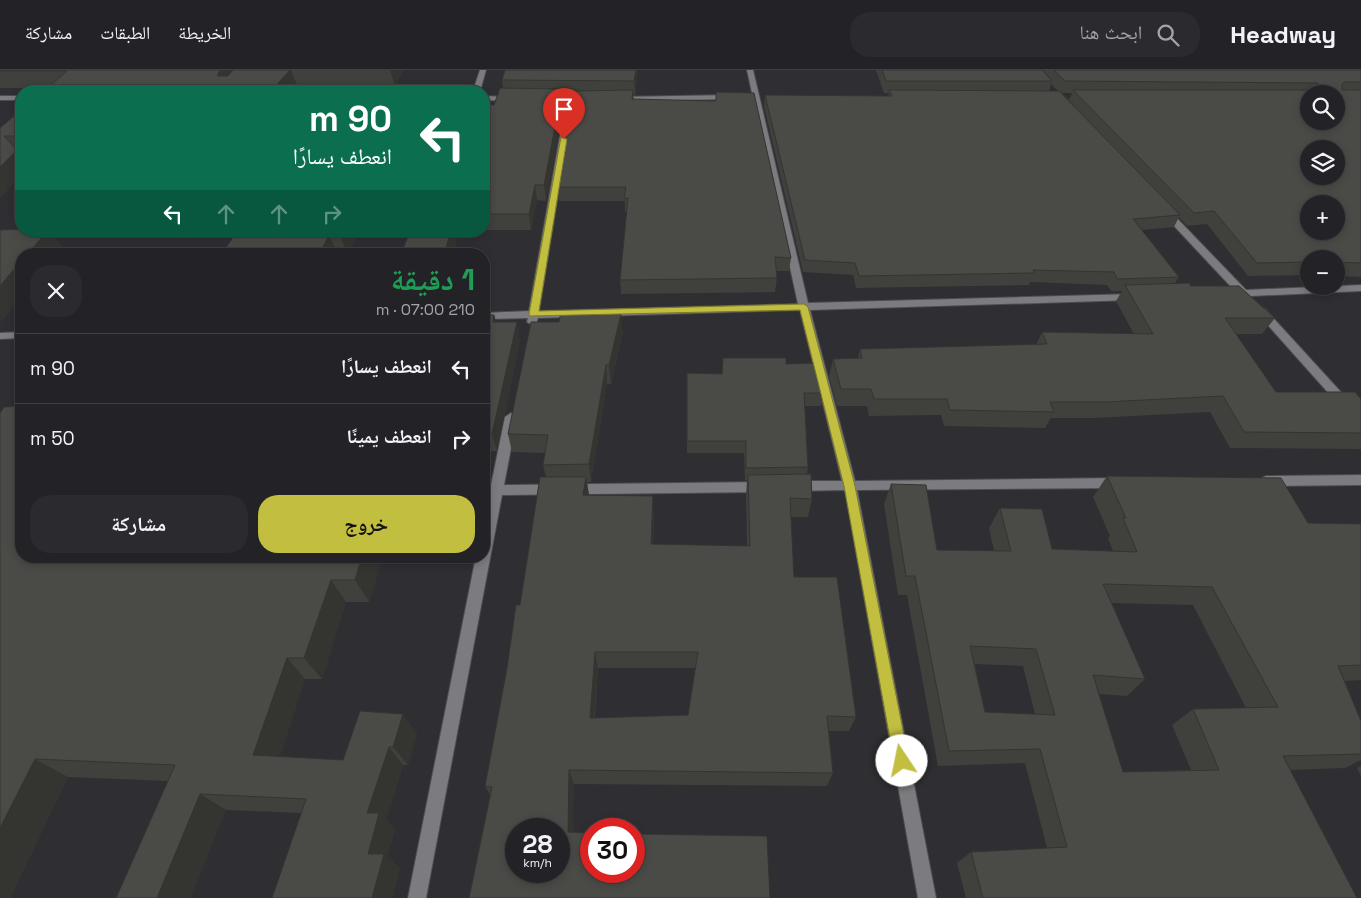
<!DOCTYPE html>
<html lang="ar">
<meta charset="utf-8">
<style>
:root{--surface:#232226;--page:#2b2a2e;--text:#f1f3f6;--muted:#a3a4a7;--line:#403f43;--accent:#c1be40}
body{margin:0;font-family:"Space Grotesk","Noto Naskh Arabic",sans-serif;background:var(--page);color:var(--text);direction:rtl;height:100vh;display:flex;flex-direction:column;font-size:19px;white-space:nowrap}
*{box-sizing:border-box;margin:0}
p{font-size:16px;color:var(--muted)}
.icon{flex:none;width:28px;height:28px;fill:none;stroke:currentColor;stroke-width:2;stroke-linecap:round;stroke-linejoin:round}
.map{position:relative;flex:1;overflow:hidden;direction:ltr}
.drawer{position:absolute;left:15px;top:178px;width:475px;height:315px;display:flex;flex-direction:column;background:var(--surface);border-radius:20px;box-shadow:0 2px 8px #0003,0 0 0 1px var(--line);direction:rtl}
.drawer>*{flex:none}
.top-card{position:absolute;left:15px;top:15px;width:475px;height:152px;border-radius:20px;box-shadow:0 2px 8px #0003,0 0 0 1px var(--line);direction:rtl;background:#0b6e4f;color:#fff;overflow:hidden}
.fabs{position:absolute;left:1300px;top:15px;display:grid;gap:10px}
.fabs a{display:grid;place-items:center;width:45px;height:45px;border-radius:50%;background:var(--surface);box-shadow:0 2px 8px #0003,0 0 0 1px var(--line);font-size:25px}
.speed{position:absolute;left:505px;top:748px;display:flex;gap:10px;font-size:25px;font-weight:700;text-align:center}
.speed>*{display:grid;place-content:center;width:65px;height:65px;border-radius:50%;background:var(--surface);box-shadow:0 2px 8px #0003,0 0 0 1px var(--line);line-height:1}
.speed small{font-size:12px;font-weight:400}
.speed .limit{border:8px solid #d22;background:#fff;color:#111}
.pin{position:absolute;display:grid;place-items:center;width:42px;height:42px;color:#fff;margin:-51px -21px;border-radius:50% 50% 50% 0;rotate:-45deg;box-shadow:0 0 5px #0007}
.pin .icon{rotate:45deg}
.me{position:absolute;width:55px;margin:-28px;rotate:349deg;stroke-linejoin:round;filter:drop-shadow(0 0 4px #0008)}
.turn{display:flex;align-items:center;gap:18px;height:105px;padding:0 15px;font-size:22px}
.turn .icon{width:65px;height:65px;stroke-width:2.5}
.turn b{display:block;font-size:35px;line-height:42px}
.lanes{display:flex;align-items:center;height:48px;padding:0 15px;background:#0003;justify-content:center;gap:25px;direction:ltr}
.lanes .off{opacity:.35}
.round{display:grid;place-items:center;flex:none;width:52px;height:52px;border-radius:20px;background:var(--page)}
.head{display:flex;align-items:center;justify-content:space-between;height:85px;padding:0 15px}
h1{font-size:30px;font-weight:800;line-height:38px;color:#1e9e55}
.action{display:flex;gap:10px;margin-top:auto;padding:10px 15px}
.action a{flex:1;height:58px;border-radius:20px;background:var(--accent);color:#111;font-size:20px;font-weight:800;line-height:58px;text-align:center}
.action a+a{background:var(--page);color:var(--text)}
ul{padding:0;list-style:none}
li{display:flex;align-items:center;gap:15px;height:70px;padding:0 15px;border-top:1px solid var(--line)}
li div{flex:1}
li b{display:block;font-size:19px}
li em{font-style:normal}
header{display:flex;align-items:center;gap:30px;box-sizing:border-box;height:70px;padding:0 25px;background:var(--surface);border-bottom:1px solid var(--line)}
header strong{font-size:24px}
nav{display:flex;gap:28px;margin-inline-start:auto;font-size:18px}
.search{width:350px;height:45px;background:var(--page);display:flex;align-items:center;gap:12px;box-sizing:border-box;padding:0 18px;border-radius:20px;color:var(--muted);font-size:19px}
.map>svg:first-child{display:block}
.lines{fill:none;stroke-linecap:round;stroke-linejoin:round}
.minor-casing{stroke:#4d4c4f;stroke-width:2}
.minor{fill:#7c7b7f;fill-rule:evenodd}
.wall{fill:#40403c;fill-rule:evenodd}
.shaded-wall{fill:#343431}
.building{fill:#4a4a46;stroke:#343431;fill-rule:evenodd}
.route{fill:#c1be40;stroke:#7d7c2a}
</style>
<header>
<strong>Headway</strong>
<div class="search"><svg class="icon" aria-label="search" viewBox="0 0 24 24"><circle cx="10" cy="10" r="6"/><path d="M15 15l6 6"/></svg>ابحث هنا</div>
<nav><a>الخريطة</a><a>الطبقات</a><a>مشاركة</a></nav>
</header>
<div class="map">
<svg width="1361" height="828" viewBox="0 0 1361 828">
<rect width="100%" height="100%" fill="#2f2e32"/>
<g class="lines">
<defs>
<path id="minor" d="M480 0H486L480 21H473Z
M747 0H753L808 233 1134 224 1139 227 1134 230 810 240 855 411 1119 408 1123 410 1125 413 1123 416 1119 418 857 420 936 828H918L845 420 796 421 792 419 790 416 792 413 796 411H842L800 240 538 248 536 254 532 255 527 252 528 248 484 249V243L529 241 566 32H543V28H589L593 30 589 32H573L539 241 798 234Z
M731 25H734V29L616 31 612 29 616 27Z
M0 26H21V30H0Z
M484 26 511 27 515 29 511 31 484 30Z
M1164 137 1167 138 1246 220 1361 215V221L1251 226V229L1247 230 1241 227 1227 226V222L1235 221 1161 142 1160 140Z
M1261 238 1265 239 1361 344V356L1357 355 1257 243 1256 241Z
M21 262V268L0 269V263Z
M511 343 517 347 504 415 764 412 768 414 770 417 768 420 764 422 502 425 426 828H408L476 486H484V451L489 425H484V415H491L505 347Z
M1361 405V415L1266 416 1262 414 1260 411 1262 408 1266 406Z"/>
</defs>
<use href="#minor" class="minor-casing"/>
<use href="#minor" class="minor"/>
</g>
<path class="wall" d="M0 0H403L395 16 297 15 292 21H44L48 18H0Z
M505 0H638L635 25H633L634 29 791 188 789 201H776L777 208 775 222 621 224 620 210 627 142H625V131H559L557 117 573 25H563L564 34 546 131 537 130 531 160H484V35H494L503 18 502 10Z
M876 0H1361V207L1336 206V189H1309V205L1248 206 1207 154 1187 156 1179 147 1174 157 1142 160 1179 207 1175 213 1191 216 1275 248 1262 264H1236L1276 322 1361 329V379L1230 378 1210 342 1094 348H1051L1045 358 944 356 941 345 869 346 867 336H837L829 306 833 289H858L860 279 1036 275 1042 262 1134 264 1116 231 1122 221H1111L1107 215 1030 212 1029 215 856 218 853 205 803 202 764 36 765 25 888 26 889 23H884ZM1051 14 1058 21H1049ZM1062 23H1072L1069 30Z
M21 40V84H19L21 86V106L0 127V58Z
M237 161H359L348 184H222Z
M484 245H494L496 252 520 270 497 381H490L488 389H484Z
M559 252 623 262 611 314H607L591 412H587L589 425 654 444 653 474 747 476 746 424 747 410H745L744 383H687V303L722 304 723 288 786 294 824 323 821 336H805L808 397 807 404 812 429 808 447H791L794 507 856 647 849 661H829L833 703 827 716 574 714 469 828 490 725 485 716 520 535 546 407 543 395 545 383 512 382 508 364ZM598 598H695L688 645 595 648Z
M1107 406 1308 453 1361 454V610L1345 611 1361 651V690L1345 698 1290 700 1357 828H966L957 793 971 782 1047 778 1025 693 938 696 907 525H898L884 434 891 414 937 480 994 481 989 458 1000 438 1052 479 1113 481 1108 468 1110 466 1093 427ZM1112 533 1193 535 1246 638 1193 639 1172 655 1191 700 1123 702 1098 624 1127 626 1145 609ZM975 594 1023 596 1035 644 985 642Z
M21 486H383L369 532H346L322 609H305L280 686 343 690 417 663 408 695H403L386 750 395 759 387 787 400 798 301 743 226 740 168 711 68 707 10 828Z
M1361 696V706L1357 698Z"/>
<path class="shaded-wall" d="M221 0H241L226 20 218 6V3Z
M290 0H291L297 15 292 21H271Z
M390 0H403L395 16Z
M636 0H638L635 25 634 11Z
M562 19 564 34 546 131 544 115Z
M17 80 21 86V106L0 127V97Z
M535 115 537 130 531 160 529 144Z
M47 161H51L62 177 56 184H28Z
M343 161H359L348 184 340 166Z
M451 161H460L453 184H444Z
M329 165 337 183 320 184V183Z
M21 191V227L0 253V216Z
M621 244 623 262 611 314 609 295Z
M494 245 499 263 493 252Z
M517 252 520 270 497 381 492 364Z
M606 295 607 314 591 412 589 394Z
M485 363 490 381 488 389 484 374V367Z
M586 407 589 426 583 425Z
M653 426 654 444 652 492 651 474Z
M362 486H383L369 532 355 510Z
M331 510 346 532 322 609 304 588Z
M595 582 598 598 593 662 590 648Z
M287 588 305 609 275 702 253 685Z
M403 644 417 663 408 695 393 677Z
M389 677 403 695 386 750 395 759 387 787 400 798 393 828H372L368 784 367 743Z
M35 689 68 707 10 828H0V758Z
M569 700 574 714 573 774 568 762Z
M200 724 226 740 191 828H157Z"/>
<path class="building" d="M0 0H221L218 3V6H228L233 0H290L271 21H44L67 1H0Z
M505 0H636L634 11 502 10Z
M882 0H1042L1052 11H886Z
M1054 0H1361V12H1344L1342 14V20H1361V193L1336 192V189H1309V192L1257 193 1214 141 1194 143 1073 20H1316L1318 18V13L1065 11ZM1309 24H1336V51H1309ZM1309 79H1336V106H1309ZM1309 134H1336V161H1309Z
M500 18 562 19 544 115H535L529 144H484V35H494Z
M349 20 399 21H349Z
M633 20 632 29 716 31V22L754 23 791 188 775 187 777 208 620 210 628 128H624L626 117H557L573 21Z
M889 20 1059 21 1180 145 1133 149 1179 207 1117 209 1114 202 1033 200 1034 203 859 206 855 193 805 190 765 25 892 26Z
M21 40V66H4L17 80 0 97V58Z
M21 159V161H47L28 184H21V191L0 216V160Z
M237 161H343L340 166 329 165 320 183 222 184Z
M410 161H451L444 184H401Z
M1189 213 1191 216H1239L1275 248H1225L1276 322H1355L1361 329V363L1244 362 1223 326 1104 332H1050L1054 342 950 340 947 329H874L871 319H841L833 289 862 288 860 279 1047 274 1042 262 1153 264 1125 215Z
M561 242 621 244 609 295H606L589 394 543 395 548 365 508 364 531 252H559Z
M484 245H494L493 252H517L492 364 485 363 484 367Z
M723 288H786V294L816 293 824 323H804L808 397 746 398V371H687V303L722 304Z
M21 336V486H362L355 510H331L304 588H287L253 685 343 690 360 641 403 644 393 677H389L367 743H379L368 784H384L372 828H272L306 729 200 724 157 828H116L175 695 35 689 0 758V343L4 337Z
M811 404 812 429 790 428 794 507H837L856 647 827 646 833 703 569 700 568 762 591 763V801H634V764L767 766 770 828H469L492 717 485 716 507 598 516 535H520L540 407H586L583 425 653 426 651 474 750 476 748 405ZM595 582H698L688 645 590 648ZM516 759H559V801H516Z
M1107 406 1281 408 1308 453 1361 454V595L1338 596 1361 651V684L1283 686 1357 828H983L971 782 1067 777 1040 679 949 681 915 506H906L891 414 926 415 937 480 1011 481 1000 438 1042 439 1052 479 1137 482 1123 448H1126ZM1103 514 1212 517 1278 637 1193 639 1219 700 1123 702 1093 605 1145 609ZM970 576 1036 579 1055 645 985 642Z"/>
<path class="route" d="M561 67 567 69 539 241 804 234 808 237 855 416 909 691 907 696 902 698 896 696 894 691 844 416 800 240 530 246 529 244Z"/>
</svg>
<div class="fabs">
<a><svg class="icon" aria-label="search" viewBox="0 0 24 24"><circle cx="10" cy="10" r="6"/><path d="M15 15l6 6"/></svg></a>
<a><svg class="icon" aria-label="layers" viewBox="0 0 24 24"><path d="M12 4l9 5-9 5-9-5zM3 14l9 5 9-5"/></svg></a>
<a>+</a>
<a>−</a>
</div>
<div class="speed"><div>28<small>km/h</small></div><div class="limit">30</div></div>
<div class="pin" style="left:564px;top:69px;background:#d93025"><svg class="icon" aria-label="arrive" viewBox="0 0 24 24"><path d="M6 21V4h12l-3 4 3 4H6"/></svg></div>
<svg class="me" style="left:902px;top:691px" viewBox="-20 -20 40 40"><circle r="19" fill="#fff"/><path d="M0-13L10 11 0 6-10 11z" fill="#c1be40"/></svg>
<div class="top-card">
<div class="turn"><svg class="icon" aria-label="left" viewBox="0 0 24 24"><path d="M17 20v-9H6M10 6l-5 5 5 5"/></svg><div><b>90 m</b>انعطف يسارًا</div></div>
<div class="lanes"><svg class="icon" aria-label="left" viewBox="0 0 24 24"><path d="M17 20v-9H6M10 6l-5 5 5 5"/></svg><svg class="icon off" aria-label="ahead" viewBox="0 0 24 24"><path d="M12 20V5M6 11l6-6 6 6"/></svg><svg class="icon off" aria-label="ahead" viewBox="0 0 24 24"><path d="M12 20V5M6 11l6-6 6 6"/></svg><svg class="icon off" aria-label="right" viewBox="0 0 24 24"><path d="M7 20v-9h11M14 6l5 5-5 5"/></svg></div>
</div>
<section class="drawer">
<div class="head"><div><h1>1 دقيقة</h1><p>210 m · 07:00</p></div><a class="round"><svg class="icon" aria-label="close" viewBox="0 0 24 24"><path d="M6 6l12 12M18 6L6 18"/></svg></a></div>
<ul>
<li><svg class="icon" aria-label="left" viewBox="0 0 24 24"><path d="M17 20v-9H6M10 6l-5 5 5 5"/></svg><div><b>انعطف يسارًا</b></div><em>90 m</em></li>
<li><svg class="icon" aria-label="right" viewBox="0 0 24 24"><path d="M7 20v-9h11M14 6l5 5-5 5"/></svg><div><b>انعطف يمينًا</b></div><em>50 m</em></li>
</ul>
<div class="action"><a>خروج</a><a>مشاركة</a></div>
</section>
</div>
